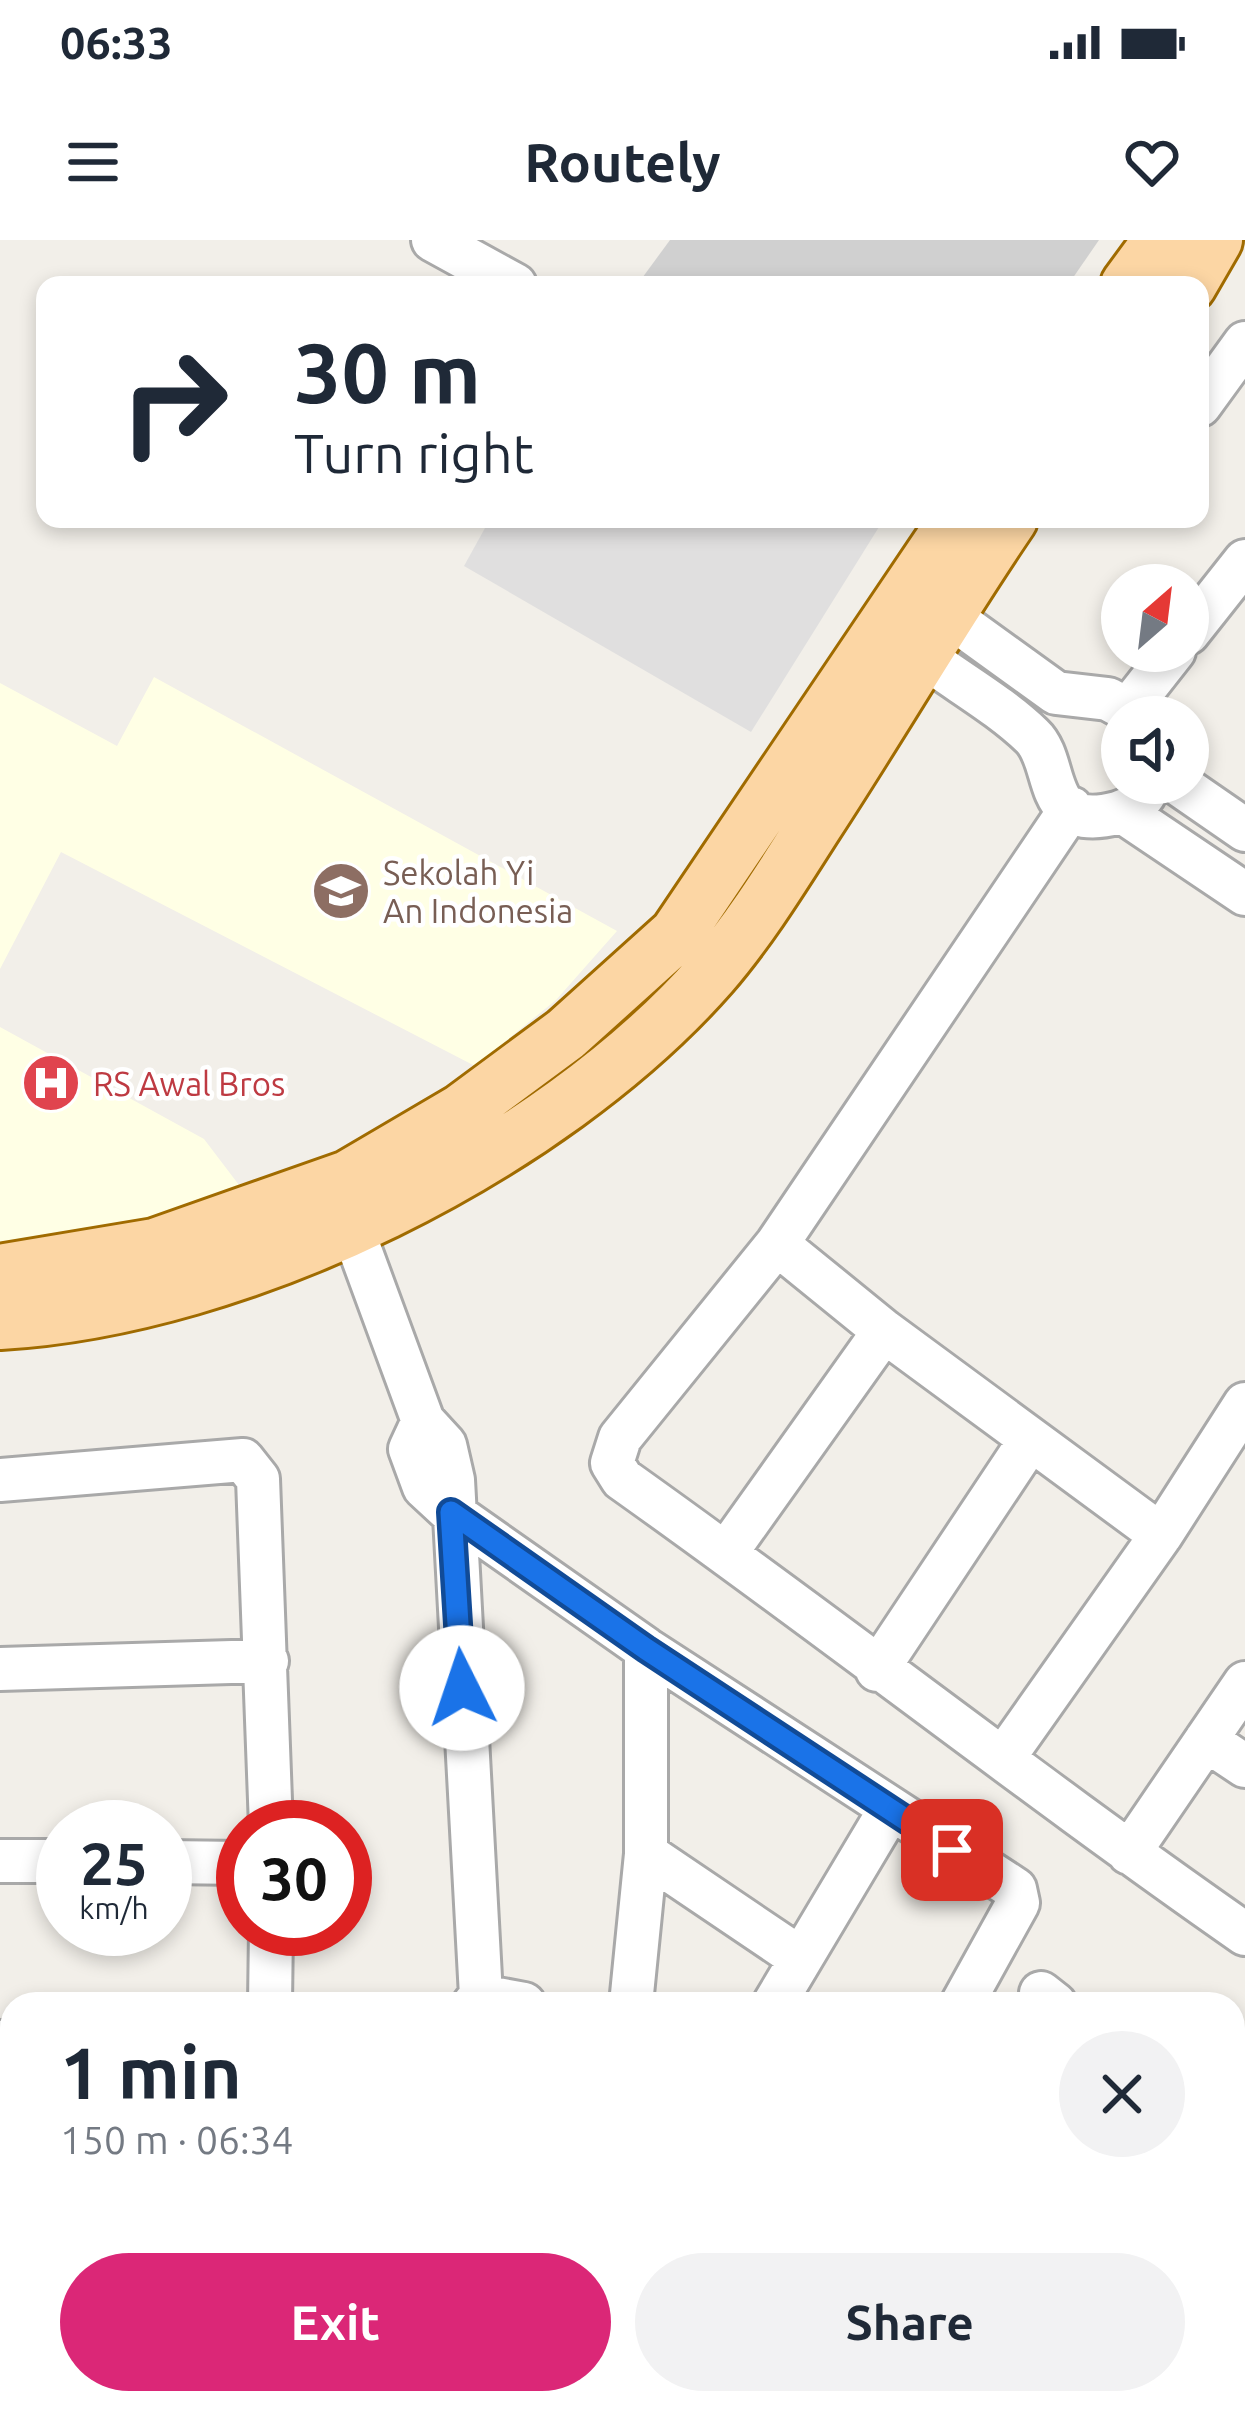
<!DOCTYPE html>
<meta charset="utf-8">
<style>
:root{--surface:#fff;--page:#f2f2f3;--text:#1f2937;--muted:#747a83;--accent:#db2777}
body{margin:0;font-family:Ubuntu,sans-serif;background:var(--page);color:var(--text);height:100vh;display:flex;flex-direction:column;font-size:45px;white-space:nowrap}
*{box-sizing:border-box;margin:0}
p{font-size:39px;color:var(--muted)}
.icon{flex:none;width:66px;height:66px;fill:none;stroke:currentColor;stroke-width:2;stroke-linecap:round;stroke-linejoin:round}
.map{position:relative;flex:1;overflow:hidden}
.drawer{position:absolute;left:0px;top:1752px;width:1245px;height:423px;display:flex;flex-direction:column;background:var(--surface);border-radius:36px 36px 0 0;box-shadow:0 6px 18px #0003}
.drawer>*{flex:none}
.guide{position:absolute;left:36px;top:36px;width:1173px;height:252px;border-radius:24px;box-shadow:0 6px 18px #0003;background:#fff;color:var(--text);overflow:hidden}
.needle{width:78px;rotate:28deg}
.controls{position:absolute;left:1101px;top:324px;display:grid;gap:24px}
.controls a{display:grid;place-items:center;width:108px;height:108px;border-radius:50%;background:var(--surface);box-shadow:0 6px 18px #0003;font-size:60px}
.speed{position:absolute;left:36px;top:1560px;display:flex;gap:24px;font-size:60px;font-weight:700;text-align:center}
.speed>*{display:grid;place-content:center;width:156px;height:156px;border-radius:50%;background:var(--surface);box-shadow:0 6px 18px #0003;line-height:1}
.speed small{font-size:30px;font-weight:400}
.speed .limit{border:18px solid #d22;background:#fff;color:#111}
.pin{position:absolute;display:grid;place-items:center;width:102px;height:102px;color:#fff;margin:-51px;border-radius:24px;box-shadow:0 6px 18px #0006}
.me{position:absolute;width:132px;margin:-66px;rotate:356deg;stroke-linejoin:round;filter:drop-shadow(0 0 9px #0008)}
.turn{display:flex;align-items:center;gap:42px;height:252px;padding:0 60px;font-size:54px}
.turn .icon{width:156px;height:156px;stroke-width:2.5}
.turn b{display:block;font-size:84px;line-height:102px}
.round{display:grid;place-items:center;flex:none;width:126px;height:126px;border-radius:63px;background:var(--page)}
.headline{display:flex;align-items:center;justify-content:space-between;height:204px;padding:0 60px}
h1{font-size:72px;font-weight:700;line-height:90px}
.cta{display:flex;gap:24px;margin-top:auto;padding:24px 60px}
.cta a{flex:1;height:138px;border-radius:72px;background:var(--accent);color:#fff;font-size:48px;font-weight:700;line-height:138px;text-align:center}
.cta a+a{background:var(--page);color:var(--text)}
.status{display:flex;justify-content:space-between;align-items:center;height:84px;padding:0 60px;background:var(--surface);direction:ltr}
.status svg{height:33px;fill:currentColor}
header{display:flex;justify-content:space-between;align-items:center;height:156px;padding:0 60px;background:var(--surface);font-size:54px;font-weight:700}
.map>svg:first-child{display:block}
.residential{fill:#e0dfdf}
.education{fill:#ffffe5}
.religious{fill:#d0d0d0}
.building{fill:#c7bfb8;stroke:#c4b6ab;stroke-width:3}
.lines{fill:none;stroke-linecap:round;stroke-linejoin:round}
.minor-casing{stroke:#a9a9a9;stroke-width:48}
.major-casing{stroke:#a06b00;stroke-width:60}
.minor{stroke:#fff;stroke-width:42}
.major{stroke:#fcd6a4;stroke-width:54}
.route-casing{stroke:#114b97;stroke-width:30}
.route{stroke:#1a73e8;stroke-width:21}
.labels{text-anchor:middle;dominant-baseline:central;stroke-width:9;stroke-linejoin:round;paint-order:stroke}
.education-label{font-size:33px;fill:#785e54;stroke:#fff;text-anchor:start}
.health-label{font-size:33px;fill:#be3a42;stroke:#fff;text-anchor:start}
</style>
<div class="status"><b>06:33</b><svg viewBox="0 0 49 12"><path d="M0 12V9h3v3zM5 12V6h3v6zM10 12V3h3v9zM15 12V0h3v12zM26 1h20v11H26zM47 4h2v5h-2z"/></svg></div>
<header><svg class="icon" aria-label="menu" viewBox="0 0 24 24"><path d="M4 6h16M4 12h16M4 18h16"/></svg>Routely<svg class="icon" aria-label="heart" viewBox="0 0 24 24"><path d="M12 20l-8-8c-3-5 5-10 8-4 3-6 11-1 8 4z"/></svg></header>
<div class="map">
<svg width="1245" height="2173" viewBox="0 0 1245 2173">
<rect width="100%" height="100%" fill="#f2efe9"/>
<path class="residential" d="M490 279H884L751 492 464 326Z"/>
<path class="education" d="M154 437 617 691 556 760 475 826 61 612 0 729V443L117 506Z
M0 787 204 899 242 949 119 987 0 1005Z"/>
<path class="religious" d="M670 0H1099L1068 45H637Z"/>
<path class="building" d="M1233 2138 1245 2147V2173H1211L1207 2170 1212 2163H1233Z
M524 2163H554L547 2173Z
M567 2163H576L586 2173H562Z
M634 2163H682L692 2173H627Z
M889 2163H945L932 2173H900Z"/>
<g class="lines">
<defs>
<path id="minor" d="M433 0 515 45
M1200 165 1245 103
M948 375 1056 453 1108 459 1141 477
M1188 393 1245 321
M925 417C960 443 1001 466 1032 496 1061 523 1039 593 1117 573 1133 569 1144 559 1150 543
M1130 467 1174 411
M1177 543 1245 590
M1071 568 777 1004 620 1198 612 1223 622 1239C832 1388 1034 1547 1245 1694
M1123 572 1245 654
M352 988 423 1181 445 1205 453 1240 481 1756 474 1764
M777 1004 884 1091 1161 1295
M423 1181 410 1209 424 1247 451 1272 646 1409 1015 1649 1018 1663 962 1764
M0 1240 243 1220 258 1239 271 1587
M726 1313 884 1091
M0 1429 267 1421
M877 1430 1030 1200
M1206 1500 1245 1526
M1005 1516 1161 1295 1245 1164
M1129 1613 1245 1443
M646 1614 800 1718
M0 1621H63
M165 1622 243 1623
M1041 1753 1055 1764
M481 1756 524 1764
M270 1764 271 1689
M631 1764 646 1614V1409
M774 1764 889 1571
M0 1802 12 1801
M0 1886H12
M1233 1899 1245 1908
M0 2077 12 2076
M1233 2082 1245 2071
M0 2110H12
M288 2163V2173
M473 2163 484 2173
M737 2163 748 2173
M853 2163 863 2173
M1060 2163 1070 2173
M1135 2173 1146 2163"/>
<path id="major" d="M1128 45 1161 0
M1189 45 1215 0
M0 1032 155 1006 348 938 462 871 566 794 677 694 957 279
M0 1082C243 1068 550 917 711 734 750 689 783 635 815 585 881 484 942 379 1010 279"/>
</defs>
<use href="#minor" class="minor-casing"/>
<use href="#major" class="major-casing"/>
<use href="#minor" class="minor"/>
<use href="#major" class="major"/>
</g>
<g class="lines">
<defs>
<path id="route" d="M462 1448 451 1272 646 1409 952 1610"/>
</defs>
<use href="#route" class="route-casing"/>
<use href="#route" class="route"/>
</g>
<defs>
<symbol id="school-disc" viewBox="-11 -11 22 22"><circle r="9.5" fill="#8d6e63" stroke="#fff"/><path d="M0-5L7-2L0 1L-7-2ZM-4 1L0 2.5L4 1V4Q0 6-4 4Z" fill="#fff"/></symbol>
<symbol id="hospital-disc" viewBox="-11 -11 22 22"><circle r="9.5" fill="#e0444e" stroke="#fff"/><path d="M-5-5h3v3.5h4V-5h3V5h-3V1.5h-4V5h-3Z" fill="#fff"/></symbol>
</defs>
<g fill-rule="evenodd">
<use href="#school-disc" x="308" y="618" width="66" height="66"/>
<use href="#hospital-disc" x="18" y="810" width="66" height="66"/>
</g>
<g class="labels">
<g class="education-label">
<text x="383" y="632">Sekolah Yi<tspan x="383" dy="38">An Indonesia</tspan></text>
</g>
<g class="health-label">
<text x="93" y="843">RS Awal Bros</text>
</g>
</g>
</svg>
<div class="controls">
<a><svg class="needle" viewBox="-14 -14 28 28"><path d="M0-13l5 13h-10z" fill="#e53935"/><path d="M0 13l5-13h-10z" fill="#747a83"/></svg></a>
<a><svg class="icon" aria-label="sound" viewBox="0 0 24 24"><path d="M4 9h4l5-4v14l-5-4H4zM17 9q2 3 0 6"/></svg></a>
</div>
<div class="speed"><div>25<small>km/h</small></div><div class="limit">30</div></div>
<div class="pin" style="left:952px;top:1610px;background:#d93025"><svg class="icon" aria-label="arrive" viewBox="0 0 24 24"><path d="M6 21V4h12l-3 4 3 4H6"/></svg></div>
<svg class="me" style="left:462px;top:1448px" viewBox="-20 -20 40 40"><circle r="19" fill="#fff"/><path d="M0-13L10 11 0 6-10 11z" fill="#1a73e8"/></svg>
<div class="guide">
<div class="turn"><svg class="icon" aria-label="right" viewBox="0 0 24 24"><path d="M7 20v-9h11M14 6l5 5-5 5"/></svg><div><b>30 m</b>Turn right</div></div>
</div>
<section class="drawer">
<div class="headline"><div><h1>1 min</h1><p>150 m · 06:34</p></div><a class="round"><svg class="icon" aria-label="close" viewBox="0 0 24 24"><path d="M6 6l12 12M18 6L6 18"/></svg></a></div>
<div class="cta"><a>Exit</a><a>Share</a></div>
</section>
</div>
